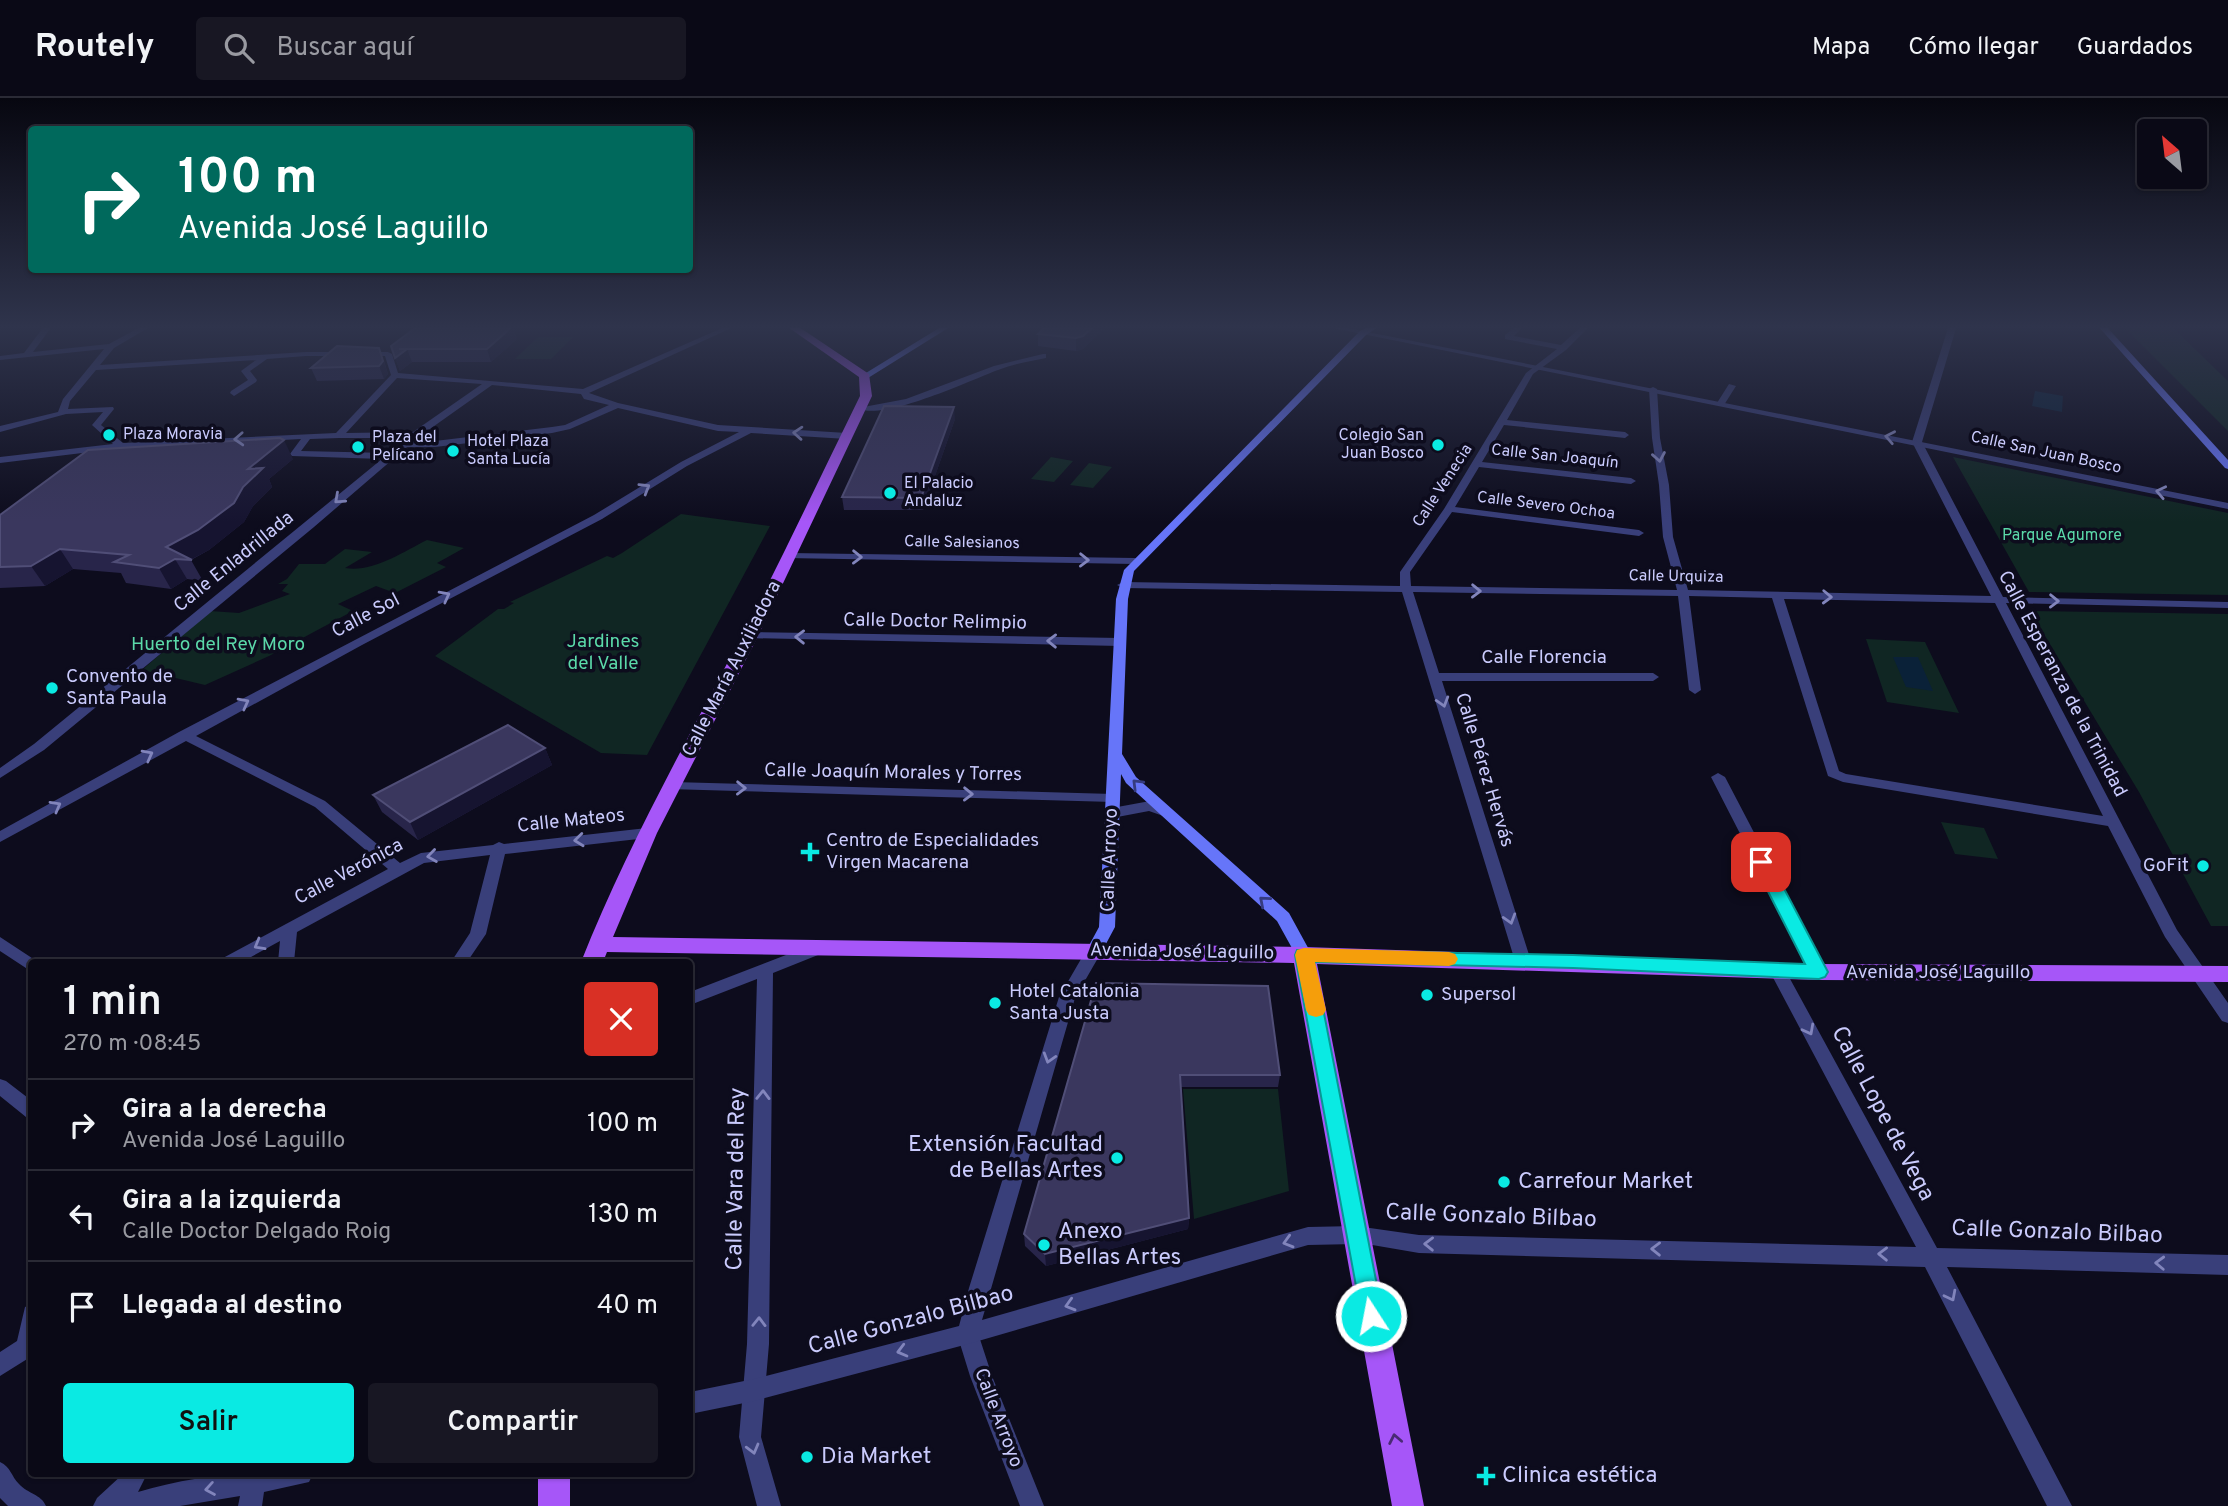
<!DOCTYPE html>
<html lang="es">
<meta charset="utf-8">
<style>
:root{--surface:#0a0916;--page:#181723;--text:#f1f3f6;--muted:#999aa1;--line:#2a2a35;--accent:#0aeae3}
body{margin:0;font-family:Overpass,sans-serif;background:var(--page);color:var(--text);height:100vh;display:flex;flex-direction:column;font-size:26px;white-space:nowrap}
*{box-sizing:border-box;margin:0}
p{font-size:23px;color:var(--muted)}
.icon{flex:none;width:38px;height:38px;fill:none;stroke:currentColor;stroke-width:2;stroke-linecap:round;stroke-linejoin:round}
.map{position:relative;flex:1;overflow:hidden}
.side{position:absolute;left:28px;top:861px;width:665px;height:518px;display:flex;flex-direction:column;background:var(--surface);border-radius:7px;box-shadow:0 2px 5px #0004,0 0 0 2px var(--line)}
.side>*{flex:none}
.banner{position:absolute;left:28px;top:28px;width:665px;height:147px;border-radius:7px;box-shadow:0 2px 5px #0004,0 0 0 2px var(--line);background:#00695c;color:#fff;overflow:hidden}
.needle{width:46px;rotate:332deg}
.buttons{position:absolute;left:2137px;top:21px;display:grid;gap:14px}
.buttons a{display:grid;place-items:center;width:70px;height:70px;border-radius:7px;background:var(--surface);box-shadow:0 2px 5px #0004,0 0 0 2px var(--line);font-size:35px}
.pin{position:absolute;display:grid;place-items:center;width:60px;height:60px;color:#fff;margin:-30px;border-radius:14px;box-shadow:0 4px 10px #0006}
.me{position:absolute;width:77px;margin:-38px;rotate:349deg;stroke-linejoin:round;filter:drop-shadow(0 0 5px #0008)}
.turn{display:flex;align-items:center;gap:24px;height:147px;padding:0 35px;font-size:32px}
.turn .icon{width:91px;height:91px;stroke-width:2.5}
.turn b{display:block;font-size:49px;line-height:60px}
.round{display:grid;place-items:center;flex:none;width:74px;height:74px;border-radius:7px;background:var(--page)}
.head{display:flex;align-items:center;justify-content:space-between;height:119px;padding:0 35px}
h1{font-size:42px;font-weight:600;line-height:52px}
.cta{display:flex;gap:14px;margin-top:auto;padding:14px 35px}
.cta a{flex:1;height:80px;border-radius:7px;background:var(--accent);color:#111;font-size:28px;font-weight:600;line-height:80px;text-align:center}
.cta a+a{background:var(--page);color:var(--text)}
ul{padding:0;list-style:none}
li{display:flex;align-items:center;gap:21px;height:91px;padding:0 35px;border-top:2px solid var(--line)}
li div{flex:1}
li b{display:block;font-size:26px}
li em{font-style:normal}
header{display:flex;align-items:center;gap:42px;box-sizing:border-box;height:98px;padding:0 35px;background:var(--surface);border-bottom:2px solid var(--line)}
header strong{font-size:33px}
nav{display:flex;gap:38px;margin-inline-start:auto;font-size:24px}
.search{width:490px;height:63px;background:var(--page);display:flex;align-items:center;gap:18px;box-sizing:border-box;padding:0 24px;border-radius:7px;color:var(--muted);font-size:26px}
.map>svg:first-child{display:block}
.green{fill:#102623}
.water{fill:#0a2138}
.lines{fill:none;stroke-linecap:round;stroke-linejoin:round}
.minor{fill:#393f7a;fill-rule:evenodd}
.tertiary{fill:#393f7a;fill-rule:evenodd}
.secondary{fill:#6675f9;fill-rule:evenodd}
.primary{fill:#a656f8;fill-rule:evenodd}
.wall{fill:#28254a}
.shaded-wall{fill:#161430}
.building{fill:#3a375e;stroke:#504e77;stroke-width:2}
.oneway{stroke:#8285bc}
.oneway2{stroke:#353b80}
.oneway3{stroke:#4a2a75}
.route{fill:#0aeae3;stroke:#069894;stroke-width:2}
.slow{fill:#f59e0b}
.poi-dot{fill:#0aeae3;stroke:#0d0c1d;stroke-width:2.5}
.labels{text-anchor:middle;dominant-baseline:central;stroke-width:7;stroke-linejoin:round;paint-order:stroke}
.far-poi-label{font-size:16px;fill:#cacbfd;stroke:#0d0c1d;text-anchor:start}
.far-street-label{font-size:16px;fill:#cacbfd;stroke:#0d0c1d}
.far-park-label{font-size:16px;fill:#5bd9a9;stroke:#0d0c1d}
.street-label{font-size:19px;fill:#cacbfd;stroke:#0d0c1d}
.park-label{font-size:19px;fill:#5bd9a9;stroke:#0d0c1d}
.poi-label{font-size:19px;fill:#cacbfd;stroke:#0d0c1d;text-anchor:start}
.near-street-label{font-size:23px;fill:#cacbfd;stroke:#0d0c1d}
.near-poi-label{font-size:23px;fill:#cacbfd;stroke:#0d0c1d;text-anchor:start}
</style>
<header>
<strong>Routely</strong>
<div class="search"><svg class="icon" aria-label="search" viewBox="0 0 24 24"><circle cx="10" cy="10" r="6"/><path d="M15 15l6 6"/></svg>Buscar aquí</div>
<nav><a>Mapa</a><a>Cómo llegar</a><a>Guardados</a></nav>
</header>
<div class="map">
<svg width="2228" height="1408" viewBox="0 0 2228 1408">
<rect width="100%" height="100%" fill="#0d0c1d"/>
<path class="green" d="M2122 227 2171 228 2228 283V333Z
M538 239H573L551 261H515Z
M1051 359 1073 363 1054 384 1031 381Z
M1953 359 2228 415V497L2029 494Z
M1089 365 1112 369 1093 390 1070 387Z
M681 416 770 428 647 657 601 655 435 558 498 511H504L514 505 510 504 607 458 613 460 622 455Z
M427 442 464 450 437 465 446 469 395 495 376 488 338 506 353 513 269 558 205 587 142 572 210 513 239 515 290 496 282 493 288 486H278L287 481 299 466H325L345 451 372 454 345 470C372 475 403 454 427 442Z
M2030 513 2228 516V828H2211L2139 694Z
M1866 541 1925 544 1959 615 1887 604Z
M1941 724 1984 730 1998 761 1955 756Z
M1183 991H1278L1289 1093 1194 1121Z"/>
<path class="water" d="M2035 293 2063 298 2062 314 2032 308Z
M1893 559H1918L1933 593 1906 589Z"/>
<g class="lines">
<path class="minor" d="M45 227H53L33 254 109 246 144 227H153L114 250 100 267 306 254H388L392 256 398 275 583 291 729 227H738L589 295 618 305 718 327 847 335 851 338 847 341 751 335 687 368 602 421 362 547 196 638 325 703 400 765 421 755 493 747 499 744 504 746 647 730 654 735 647 740 505 756 486 836 467 864H451L470 835 490 757 424 765 297 834 294 864H278L280 843 242 864H221L223 860 388 771 315 709 186 643 0 744V733L179 634 594 417 681 364 739 334 718 333 618 310 570 331 552 335 435 349H407L314 429 44 652 0 680V670L34 646 382 361 292 358 290 356 301 341 115 351 0 365V359L113 346 92 327 103 314 66 316 0 334V328L58 314 63 301 104 251 0 262V258L24 255ZM306 258H385L391 277 336 335 123 345 101 327 114 311 113 309 68 311 70 303 96 272 256 262 241 273 248 282 231 293 230 295 234 298 256 284 257 282 250 273 267 261ZM397 280 482 286 413 334 346 335ZM492 287 581 296 584 301 609 307 565 327 552 329 435 343H413ZM339 340H406L388 355 301 353 310 341Z
M1517 227H1525L1514 238 1561 247 1583 227H1591L1566 252 1533 276 1507 322 1625 334 1629 337 1625 340 1504 327 1482 364 1631 380 1636 383 1631 386 1479 369 1455 409 1639 432 1644 435 1639 438 1452 414 1410 474 1411 488 1677 492 1663 439 1659 387 1652 340 1649 291 1653 289 1657 291 1660 340 1669 387 1673 439 1688 492 1991 498 1912 344 1949 227H1957L1922 344 2003 499 2228 504V510L2006 505 2177 832 2228 905V925L2222 923 2165 839 2108 728 1843 684 1828 678 1772 500 1689 498 1701 592 1695 596 1689 592 1678 498 1413 494 1439 575H1653L1659 579 1653 583H1442L1531 863 1529 867 1523 869 1517 867 1515 863 1402 494 1123 490 1117 487 1123 484 1400 488V474L1444 411 1526 275 1557 251 1505 241V237ZM1784 501 1995 505 2103 718 1846 676 1839 673Z
M1043 256H1046V260C1030 263 1014 266 998 272 971 282 882 324 858 310L906 301 994 268Z
M1729 286 1736 288 1724 307H1718L1717 305Z
M789 455 1135 460 1140 463 1135 466 785 460V456Z
M750 534 1120 540 1126 544 1120 548 746 540V536Z
M1718 675 1725 679 1827 874 1825 878 1819 880 1813 878 1811 874 1711 679Z
M673 684 1113 696 1120 700 1113 704 668 691 666 688Z
M1150 703 1171 711 1173 714 1166 719 1149 713 1112 720 1105 715 1112 710Z
M0 839 38 864H32V874L0 853Z
M817 845 823 847 825 851 823 855 773 875 769 1246 761 1339 781 1408H757L739 1339 747 1246 757 881 690 907V894Z
M1777 866 1783 868 1937 1150 2228 1157V1177L1947 1169 2072 1408H2047L1925 1169 1419 1155 1349 1143 1346 1137 1349 1131 1356 1128 1419 1137 1916 1149 1769 872 1771 868Z
M0 981 6 983 32 1003V1021L26 1019 0 998Z
M32 1206V1258L0 1278V1254L17 1243 25 1209Z
M968 1226 976 1229 992 1278 1044 1408H1020L970 1278 957 1236 960 1229Z
M0 1364C11 1369 11 1378 19 1386 28 1396 41 1396 46 1408H8L0 1400Z
M123 1376H147L138 1394C194 1378 255 1370 313 1376L309 1384 264 1394 262 1408H238L240 1398 180 1408H93L97 1400Z"/>
<path class="tertiary" d="M1318 227H1332L2228 405V411Z
M1094 847 1100 849 1102 853 1075 900 982 1222 1308 1129 1356 1128 1363 1131 1366 1137 1363 1143 1356 1146 1308 1147 968 1246 754 1303 690 1316V1294L754 1281 959 1228 969 1190 1059 899 1088 849Z"/>
<path class="secondary" d="M944 227H953L868 280 861 278Z
M1372 227H1381L1366 237 1134 473 1128 501 1122 656 1136 679 1289 815 1312 857 1310 861H1298L1277 823 1126 685 1121 676 1115 829 1100 857H1088L1086 853 1099 829 1116 501 1124 472 1360 233Z
M2097 227H2105L2228 362V371L2225 370Z"/>
<path class="primary" d="M785 227H796L869 276 872 298 758 538 657 735 613 839 1304 849 1819 866 2228 868V884L1819 882 1317 866 1424 1408H1392L1294 865 607 854 603 864H581C625 753 684 648 740 541 782 461 820 379 860 298L859 279Z
M538 1376H570V1408H538Z"/>
</g>
<path class="wall" d="M1047 227H1108L1083 251 1076 253 1038 248V236Z
M517 241 491 264H412L400 273 391 248Z
M384 263 388 276 384 281 317 283 311 270Z
M955 321 923 412H844L842 399Z
M293 361 269 381 272 389 253 408 244 424 209 452 191 462 203 483 187 481 171 491 126 485 121 475 73 471 45 488 0 490V417Z
M545 650 552 667 418 742 382 714 373 697Z
M1096 885 1280 977 1278 989H1181L1189 1120 1188 1131 1046 1168 1025 1148 1024 1136Z"/>
<path class="shaded-wall" d="M1095 227H1108L1083 251 1076 253V240Z
M513 228 517 241 491 264 487 251Z
M379 250 388 276 384 281 379 268Z
M407 251 412 264 400 273 395 260Z
M954 309 955 321 923 412 921 400Z
M284 342 293 361 269 381 272 389 253 408 244 424 209 452 190 462 175 461 187 481 171 491 159 470 166 449 248 371Z
M60 451 73 471 45 488 31 468Z
M545 650 552 667 418 742 410 724Z
M1189 1120 1188 1131 1046 1168 1045 1156Z"/>
<path class="building" d="M1047 227H1095L1083 238 1076 240 1038 236Z
M418 228H513L487 251H399H407L395 260 391 248Z
M337 248 379 250 383 263 379 268 311 270Z
M884 308 954 309 921 400 842 399Z
M280 340 284 342 248 371 263 370 243 389 234 405 198 432 166 449 192 462 175 461 159 470 114 464 129 457 60 451 31 468 0 469V417L88 352Z
M508 627 545 650 410 724 373 697Z
M1096 885 1268 888 1280 977H1180L1189 1120 1045 1156 1024 1136Z"/>
<defs><path id="oneway-chevron" d="M-2-3.5L2.5 0L-2 3.5" fill="none" stroke-width="1.6" stroke-linecap="round" stroke-linejoin="round" transform="scale(1.75)"/></defs>
<g class="oneway">
<use href="#oneway-chevron" transform="translate(798 335) rotate(-176)"/>
<use href="#oneway-chevron" transform="translate(1890 339) rotate(-169)"/>
<use href="#oneway-chevron" transform="translate(239 341) rotate(177)"/>
<use href="#oneway-chevron" transform="translate(1659 359) rotate(80)"/>
<use href="#oneway-chevron" transform="translate(645 390) rotate(-31)"/>
<use href="#oneway-chevron" transform="translate(2161 394) rotate(-168)"/>
<use href="#oneway-chevron" transform="translate(339 401) rotate(138)"/>
<use href="#oneway-chevron" transform="translate(857 459) rotate(1)"/>
<use href="#oneway-chevron" transform="translate(1084 462) rotate(1)"/>
<use href="#oneway-chevron" transform="translate(1476 493) rotate(1)"/>
<use href="#oneway-chevron" transform="translate(445 498) rotate(-28)"/>
<use href="#oneway-chevron" transform="translate(1827 499) rotate(2)"/>
<use href="#oneway-chevron" transform="translate(2054 503) rotate(1)"/>
<use href="#oneway-chevron" transform="translate(800 539) rotate(-179)"/>
<use href="#oneway-chevron" transform="translate(1052 543) rotate(-179)"/>
<use href="#oneway-chevron" transform="translate(1443 604) rotate(73)"/>
<use href="#oneway-chevron" transform="translate(244 605) rotate(-28)"/>
<use href="#oneway-chevron" transform="translate(148 657) rotate(-28)"/>
<use href="#oneway-chevron" transform="translate(741 690) rotate(1)"/>
<use href="#oneway-chevron" transform="translate(968 696) rotate(1)"/>
<use href="#oneway-chevron" transform="translate(56 708) rotate(-29)"/>
<use href="#oneway-chevron" transform="translate(579 742) rotate(174)"/>
<use href="#oneway-chevron" transform="translate(432 758) rotate(172)"/>
<use href="#oneway-chevron" transform="translate(1510 821) rotate(73)"/>
<use href="#oneway-chevron" transform="translate(259 847) rotate(150)"/>
<use href="#oneway-chevron" transform="translate(1809 932) rotate(62)"/>
<use href="#oneway-chevron" transform="translate(1049 960) rotate(107)"/>
<use href="#oneway-chevron" transform="translate(763 997) rotate(-89)"/>
<use href="#oneway-chevron" transform="translate(1288 1144) rotate(164)"/>
<use href="#oneway-chevron" transform="translate(1429 1146) rotate(-179)"/>
<use href="#oneway-chevron" transform="translate(1656 1151) rotate(-179)"/>
<use href="#oneway-chevron" transform="translate(1883 1156) rotate(-179)"/>
<use href="#oneway-chevron" transform="translate(2160 1165) rotate(-178)"/>
<use href="#oneway-chevron" transform="translate(1951 1198) rotate(63)"/>
<use href="#oneway-chevron" transform="translate(1070 1207) rotate(164)"/>
<use href="#oneway-chevron" transform="translate(759 1224) rotate(-89)"/>
<use href="#oneway-chevron" transform="translate(902 1253) rotate(165)"/>
<use href="#oneway-chevron" transform="translate(753 1351) rotate(75)"/>
<use href="#oneway-chevron" transform="translate(210 1391) rotate(170)"/>
</g>
<g class="oneway2">
<use href="#oneway-chevron" transform="translate(1137 686) rotate(-135)"/>
<use href="#oneway-chevron" transform="translate(1264 803) rotate(-139)"/>
</g>
<use class="oneway3" href="#oneway-chevron" transform="translate(1395 1341) rotate(-101)"/>
<linearGradient id="sky" x2="0" y2="1"><stop stop-color="#070710"/><stop offset="0.54" stop-color="#2f344c"/><stop offset="1" stop-color="#2f344c" stop-opacity="0"/></linearGradient>
<rect width="2228" height="424" fill="url(#sky)"/>
<path class="route" d="M1761 758 1770 764 1828 874 1825 879 1819 881 1573 870 1314 864 1383 1218 1380 1226 1371 1230 1363 1226 1295 857 1297 852 1573 857 1805 866 1753 764Z"/>
<path class="slow" d="M1304 850 1449 854 1455 856 1458 861 1455 866 1449 868 1315 864 1326 912 1323 917 1316 919 1309 917 1306 912 1295 857 1297 852Z"/>
<g class="poi-dot">
<circle cx="109" cy="337" r="7"/>
<circle cx="1438" cy="347" r="7"/>
<circle cx="358" cy="349" r="7"/>
<circle cx="453" cy="353" r="7"/>
<circle cx="890" cy="395" r="7"/>
<circle cx="52" cy="590" r="7"/>
<path d="M806.5 743.5h7v7h7v7h-7v7h-7v-7h-7v-7h7z"/>
<circle cx="2203" cy="768" r="7"/>
<circle cx="1427" cy="897" r="7"/>
<circle cx="995" cy="905" r="7"/>
<circle cx="1117" cy="1060" r="7"/>
<circle cx="1504" cy="1084" r="7"/>
<circle cx="1044" cy="1147" r="7"/>
<circle cx="807" cy="1359" r="7"/>
<path d="M1482.5 1367.5h7v7h7v7h-7v7h-7v-7h-7v-7h7z"/>
</g>
<g class="labels">
<g class="far-poi-label">
<text x="123" y="337">Plaza Moravia</text>
<text x="1424" y="338" text-anchor="end">Colegio San<tspan x="1424" dy="18">Juan Bosco</tspan></text>
<text x="372" y="340">Plaza del<tspan x="372" dy="18">Pelícano</tspan></text>
<text x="467" y="344">Hotel Plaza<tspan x="467" dy="18">Santa Lucía</tspan></text>
<text x="904" y="386">El Palacio<tspan x="904" dy="18">Andaluz</tspan></text>
</g>
<g class="far-street-label">
<text transform="translate(2046 355) rotate(12)">Calle San Juan Bosco</text>
<text transform="translate(1555 359) rotate(6)">Calle San Joaquín</text>
<text transform="translate(1443 388) rotate(-57)">Calle Venecia</text>
<text transform="translate(1546 408) rotate(7)">Calle Severo Ochoa</text>
<text transform="translate(962 445) rotate(1)">Calle Salesianos</text>
<text transform="translate(1676 479) rotate(1)">Calle Urquiza</text>
</g>
<g class="far-park-label">
<text x="2062" y="438">Parque Agumore</text>
</g>
<g class="street-label">
<text transform="translate(234 464) rotate(-39)">Calle Enladrillada</text>
<text transform="translate(366 518) rotate(-28)">Calle Sol</text>
<text transform="translate(935 524) rotate(1)">Calle Doctor Relimpio</text>
<text x="1544" y="560">Calle Florencia</text>
<text transform="translate(732 571) rotate(-63)">Calle María Auxiliadora</text>
<text transform="translate(2062 586) rotate(62)">Calle Esperanza de la Trinidad</text>
<text transform="translate(1484 672) rotate(73)">Calle Pérez Hervás</text>
<text transform="translate(893 675) rotate(1)">Calle Joaquín Morales y Torres</text>
<text transform="translate(571 723) rotate(-6)">Calle Mateos</text>
<text transform="translate(1110 762) rotate(-88)">Calle Arroyo</text>
<text transform="translate(349 774) rotate(-28)">Calle Verónica</text>
<text transform="translate(1182 854) rotate(1)">Avenida José Laguillo</text>
<text x="1938" y="875">Avenida José Laguillo</text>
<text transform="translate(998 1320) rotate(69)">Calle Arroyo</text>
</g>
<g class="park-label">
<text x="603" y="544">Jardines<tspan x="603" dy="22">del Valle</tspan></text>
<text x="218" y="547">Huerto del Rey Moro</text>
</g>
<g class="poi-label">
<text x="66" y="579">Convento de<tspan x="66" dy="22">Santa Paula</tspan></text>
<text x="826" y="743">Centro de Especialidades<tspan x="826" dy="22">Virgen Macarena</tspan></text>
<text x="2189" y="768" text-anchor="end">GoFit</text>
<text x="1009" y="894">Hotel Catalonia<tspan x="1009" dy="22">Santa Justa</tspan></text>
<text x="1441" y="897">Supersol</text>
</g>
<g class="near-street-label">
<text transform="translate(1882 1016) rotate(62)">Calle Lope de Vega</text>
<text transform="translate(737 1081) rotate(-89)">Calle Vara del Rey</text>
<text transform="translate(1491 1119) rotate(2)">Calle Gonzalo Bilbao</text>
<text transform="translate(2057 1135) rotate(2)">Calle Gonzalo Bilbao</text>
<text transform="translate(911 1223) rotate(-15)">Calle Gonzalo Bilbao</text>
</g>
<g class="near-poi-label">
<text x="1103" y="1047" text-anchor="end">Extensión Facultad<tspan x="1103" dy="26">de Bellas Artes</tspan></text>
<text x="1518" y="1084">Carrefour Market</text>
<text x="1058" y="1134">Anexo<tspan x="1058" dy="26">Bellas Artes</tspan></text>
<text x="821" y="1359">Dia Market</text>
<text x="1502" y="1378">Clinica estética</text>
</g>
</g>
</svg>
<div class="buttons">
<a><svg class="needle" viewBox="-14 -14 28 28"><path d="M0-13l5 13h-10z" fill="#e53935"/><path d="M0 13l5-13h-10z" fill="#999aa1"/></svg></a>
</div>
<div class="pin" style="left:1761px;top:764px;background:#d93025"><svg class="icon" aria-label="arrive" viewBox="0 0 24 24"><path d="M6 21V4h12l-3 4 3 4H6"/></svg></div>
<svg class="me" style="left:1371px;top:1218px" viewBox="-20 -20 40 40"><circle r="17" fill="#0aeae3" stroke="#fff" stroke-width="3"/><path d="M0-11L8 9 0 5-8 9z" fill="#fff"/></svg>
<div class="banner">
<div class="turn"><svg class="icon" aria-label="right" viewBox="0 0 24 24"><path d="M7 20v-9h11M14 6l5 5-5 5"/></svg><div><b>100 m</b>Avenida José Laguillo</div></div>
</div>
<section class="side">
<div class="head"><div><h1>1 min</h1><p>270 m · 08:45</p></div><a class="round" style="background:#d93025;color:#fff"><svg class="icon" aria-label="close" viewBox="0 0 24 24"><path d="M6 6l12 12M18 6L6 18"/></svg></a></div>
<ul>
<li><svg class="icon" aria-label="right" viewBox="0 0 24 24"><path d="M7 20v-9h11M14 6l5 5-5 5"/></svg><div><b>Gira a la derecha</b><p>Avenida José Laguillo</p></div><em>100 m</em></li>
<li><svg class="icon" aria-label="left" viewBox="0 0 24 24"><path d="M17 20v-9H6M10 6l-5 5 5 5"/></svg><div><b>Gira a la izquierda</b><p>Calle Doctor Delgado Roig</p></div><em>130 m</em></li>
<li><svg class="icon" aria-label="arrive" viewBox="0 0 24 24"><path d="M6 21V4h12l-3 4 3 4H6"/></svg><div><b>Llegada al destino</b></div><em>40 m</em></li>
</ul>
<div class="cta"><a>Salir</a><a>Compartir</a></div>
</section>
</div>
